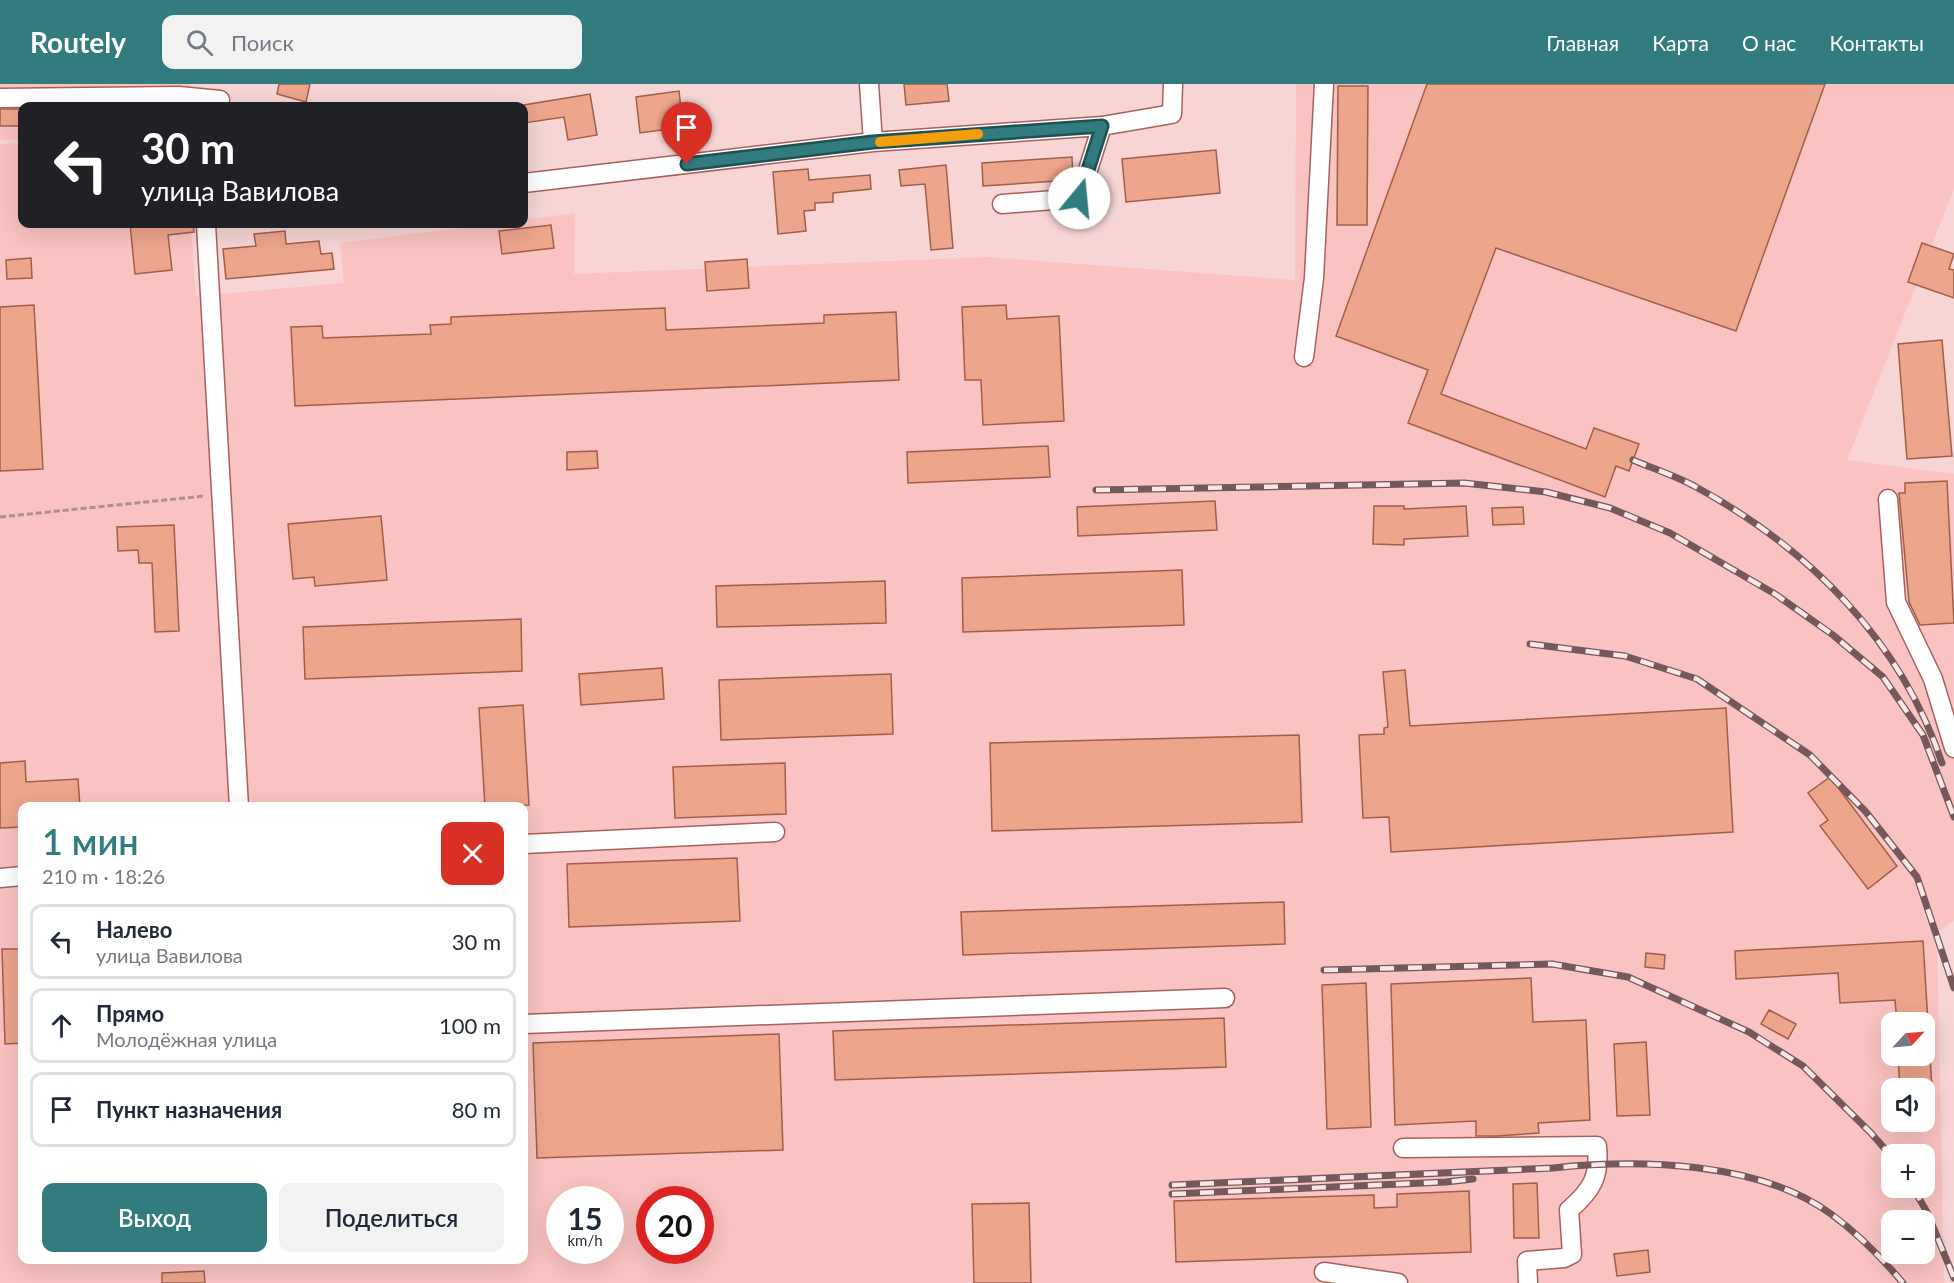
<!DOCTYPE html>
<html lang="ru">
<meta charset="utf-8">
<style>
:root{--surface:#fff;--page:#f2f2f3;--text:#1f2937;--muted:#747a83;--line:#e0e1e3;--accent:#327b7f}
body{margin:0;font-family:Lato,sans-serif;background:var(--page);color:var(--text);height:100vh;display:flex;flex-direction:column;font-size:22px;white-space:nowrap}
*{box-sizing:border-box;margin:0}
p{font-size:20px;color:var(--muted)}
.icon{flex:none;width:33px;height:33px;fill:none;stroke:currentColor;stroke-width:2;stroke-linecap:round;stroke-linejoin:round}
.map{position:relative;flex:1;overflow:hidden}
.panel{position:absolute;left:18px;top:718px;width:510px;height:462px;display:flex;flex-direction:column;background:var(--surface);border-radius:12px;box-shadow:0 6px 24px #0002}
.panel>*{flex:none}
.hud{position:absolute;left:18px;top:18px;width:510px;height:126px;border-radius:12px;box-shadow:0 6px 24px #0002;background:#202124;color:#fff;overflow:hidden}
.needle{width:39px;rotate:64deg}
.buttons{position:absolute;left:1881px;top:928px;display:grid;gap:12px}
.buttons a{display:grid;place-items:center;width:54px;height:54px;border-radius:12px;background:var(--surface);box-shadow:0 6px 24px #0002;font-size:30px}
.speed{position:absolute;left:546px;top:1102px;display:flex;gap:12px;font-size:30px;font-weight:700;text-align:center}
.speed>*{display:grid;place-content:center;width:78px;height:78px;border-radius:50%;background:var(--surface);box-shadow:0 6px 24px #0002;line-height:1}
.speed small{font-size:15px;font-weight:400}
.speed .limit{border:9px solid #d22;background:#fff;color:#111}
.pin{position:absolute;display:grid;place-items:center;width:51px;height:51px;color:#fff;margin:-62px -26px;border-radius:50% 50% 50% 0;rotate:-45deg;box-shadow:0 0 6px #0007}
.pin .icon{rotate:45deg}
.me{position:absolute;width:66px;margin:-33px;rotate:17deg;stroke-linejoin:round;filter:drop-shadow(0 0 4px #0008)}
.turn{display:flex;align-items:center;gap:21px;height:126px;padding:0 24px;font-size:27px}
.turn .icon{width:78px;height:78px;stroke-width:2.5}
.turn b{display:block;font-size:42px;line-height:51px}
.round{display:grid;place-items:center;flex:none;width:63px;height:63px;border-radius:12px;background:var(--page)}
.summary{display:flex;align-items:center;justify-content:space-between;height:102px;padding:0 24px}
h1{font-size:36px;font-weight:600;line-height:45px;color:var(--accent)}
.primary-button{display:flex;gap:12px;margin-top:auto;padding:12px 24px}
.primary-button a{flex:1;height:69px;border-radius:12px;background:var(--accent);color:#fff;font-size:24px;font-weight:600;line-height:69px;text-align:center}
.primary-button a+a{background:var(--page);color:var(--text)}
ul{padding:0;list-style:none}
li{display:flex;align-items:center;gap:18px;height:75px;margin:0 12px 9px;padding:0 12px;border:3px solid var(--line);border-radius:12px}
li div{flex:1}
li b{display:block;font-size:22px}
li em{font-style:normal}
header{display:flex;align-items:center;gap:36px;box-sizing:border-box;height:84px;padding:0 30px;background:var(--accent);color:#fff}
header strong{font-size:28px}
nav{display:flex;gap:33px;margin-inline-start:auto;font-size:21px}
.search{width:420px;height:54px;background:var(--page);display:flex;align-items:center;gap:15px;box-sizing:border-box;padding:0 21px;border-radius:12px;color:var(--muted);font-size:22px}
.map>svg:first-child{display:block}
.built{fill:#f9c3c1;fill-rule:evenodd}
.building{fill:#eda58c;stroke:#a15f48;stroke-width:1.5}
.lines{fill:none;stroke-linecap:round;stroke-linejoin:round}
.minor-casing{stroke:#a76060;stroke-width:21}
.path{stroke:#ae8f8f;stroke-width:3;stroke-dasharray:6 3;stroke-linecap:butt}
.minor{stroke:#fff;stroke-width:18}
.rail-casing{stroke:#755859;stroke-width:7}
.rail{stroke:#f8e7e6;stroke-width:4.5;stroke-dasharray:14;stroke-linecap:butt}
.route-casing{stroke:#205053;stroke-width:15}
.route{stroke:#327b7f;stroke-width:10}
.slow{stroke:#f59e0b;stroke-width:10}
</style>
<header>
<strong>Routely</strong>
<div class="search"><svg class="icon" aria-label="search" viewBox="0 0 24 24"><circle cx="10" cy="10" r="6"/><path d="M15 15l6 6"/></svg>Поиск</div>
<nav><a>Главная</a><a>Карта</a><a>О нас</a><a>Контакты</a></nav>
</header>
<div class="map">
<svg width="1954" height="1199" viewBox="0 0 1954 1199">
<rect width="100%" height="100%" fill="#f6d5d4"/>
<path class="built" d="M0 0H190L191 22H22V56H0Z
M1296 0H1954V105L1847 376 1954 390V837L1937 848 1944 1199H0V60L22 59V140H191L196 212 344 199 340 159 493 140H524V136L575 129 574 190 987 173 1295 196ZM22 723H524V1176H22ZM1892 939H1924V972H1892ZM1892 1005H1924V1038H1892ZM1892 1071H1924V1104H1892ZM560 1116H610V1167H560ZM650 1116H700V1167H650ZM1892 1137H1924V1170H1892Z"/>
<path class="building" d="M279 0H310L306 18 277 10Z
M904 0H947L949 17 906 21Z
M1427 0H1825L1736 247 1496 164 1441 310 1586 365 1594 344 1639 360 1629 387 1616 382 1605 413 1408 339 1428 286 1336 252Z
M1338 2H1368L1367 141H1337Z
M679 7 683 43 640 49 636 13Z
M590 10 597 51 568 56 564 33 524 39V21Z
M0 25H22V42H0Z
M1216 66 1220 109 1126 118 1122 75Z
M1072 73 1073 96 983 102 982 79Z
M946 81 953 164 931 166 925 100 901 102 899 86Z
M808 85 809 96 870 91 871 105 833 109V118L815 119V126L804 127 806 147 778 150 773 88Z
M130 140H193L194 148 168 151 172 186 135 190Z
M551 141 554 164 502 170 499 147Z
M285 147 286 160 319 157 321 170 332 169 334 185 226 195 223 165 256 162 254 150Z
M1922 159 1954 170 1949 185 1954 186V214L1908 198Z
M31 174 32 194 7 195 6 176Z
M747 175 749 204 707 207 705 178Z
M34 221 43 385 0 387V223Z
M1006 221 1007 235 1059 232 1064 337 983 341 981 296H965L962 223Z
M665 224 666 246 824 239V231L896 228 899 296 295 322 291 243 322 242 323 254 431 250 430 241 451 240V233Z
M1942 256 1952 372 1907 375 1898 260Z
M1048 362 1050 393 908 399 907 368Z
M597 367 598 384 567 386V368Z
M1947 397 1954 539 1920 541 1909 518 1899 409H1905V399Z
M1215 417 1217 446 1078 452 1077 423Z
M1374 422H1404V425L1466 422 1468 452 1404 455V461L1373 460Z
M1523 423 1524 440 1493 441 1492 424Z
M381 432 387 496 315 502 314 493 293 495 288 440Z
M174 441 179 547 155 548 152 479H139L138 466 118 467 117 443Z
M1182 486 1184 541 963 548 962 494Z
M885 497 886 539 717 543 716 502Z
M521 535 522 587 305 595 303 543Z
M662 584 664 615 581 621 579 590Z
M1405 586 1410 642 1726 624 1733 748 1391 768 1389 733 1363 734 1359 651 1384 650V644L1388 643 1383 588Z
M891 590 893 650 721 656 719 596Z
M523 621 529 721 485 723 479 624Z
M1299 651 1302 738 992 747 990 659Z
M25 677 26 698 78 695 80 723H22V743L0 744V679Z
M785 679 786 730 675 734 673 683Z
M1830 693 1897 782 1868 805 1820 742 1828 736 1808 709Z
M737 774 740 837 569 843 567 780Z
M1284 818 1285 860 963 871 961 828Z
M1923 857 1928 939H1897L1895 916 1840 919 1838 889 1736 895 1735 867Z
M2 865H22V959L5 960Z
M1646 869 1665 871 1664 885 1645 883Z
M1531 894 1533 938 1586 936 1590 1036 1538 1039 1539 1049 1497 1052H1476V1037L1395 1041 1391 900Z
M1366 899 1371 1043 1327 1045 1322 901Z
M1769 926 1796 940 1788 955 1761 940Z
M1224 934 1226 983 835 996 833 947Z
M779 950 783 1066 537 1074 533 959Z
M1646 958 1650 1031 1617 1032 1614 960Z
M1898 972H1930L1932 1005H1900Z
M1537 1099 1539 1154H1514L1513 1100Z
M1469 1107 1471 1168 1176 1178 1174 1117 1374 1111V1124L1397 1123V1110Z
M1029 1119 1031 1199H974L972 1120Z
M1648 1166 1650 1188 1617 1192 1614 1170Z
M204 1187 205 1199H162V1189Z"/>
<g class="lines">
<defs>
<path id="minor" d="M869 0 873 58
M0 14 179 12 220 16
M524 99 873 58 1102 42 1172 30 1173 0
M1002 120 1079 114 1102 42
M206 140 239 723
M1304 273 1314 194 1324 0
M1888 415 1896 518 1933 595 1954 664
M524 760 775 748
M0 794 22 792
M524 940 1225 914
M1403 1064 1597 1062C1600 1093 1592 1106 1569 1126L1572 1170 1564 1174 1527 1177 1528 1199
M1324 1188 1398 1199"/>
</defs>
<use href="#minor" class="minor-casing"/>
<path class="path" d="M0 433 204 412"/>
<use href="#minor" class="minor"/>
<defs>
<path id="rail" d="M1633 376C1654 385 1676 392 1696 403 1808 464 1901 556 1942 679
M1096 406 1464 399 1546 408 1610 424 1670 449 1775 510 1833 551 1883 593 1923 651 1954 733
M1530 560 1625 572 1697 595 1810 671 1866 728 1917 793 1954 904
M1324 886 1552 880 1628 893 1749 948 1803 982 1871 1049 1892 1073
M1172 1101 1553 1084C1638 1075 1759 1077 1831 1130 1857 1149 1882 1174 1903 1199
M1913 1104 1927 1128 1954 1194
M1172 1110 1446 1098 1473 1095"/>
</defs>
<use href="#rail" class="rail-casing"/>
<use href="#rail" class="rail"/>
</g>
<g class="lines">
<defs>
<path id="route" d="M687 80 873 58 1102 42 1079 114"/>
</defs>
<use href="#route" class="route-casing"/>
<use href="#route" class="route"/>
<path class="slow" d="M880 58 978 50"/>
</g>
</svg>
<div class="buttons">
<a><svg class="needle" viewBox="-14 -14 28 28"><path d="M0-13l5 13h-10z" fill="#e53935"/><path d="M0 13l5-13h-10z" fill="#747a83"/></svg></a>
<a><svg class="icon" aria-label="sound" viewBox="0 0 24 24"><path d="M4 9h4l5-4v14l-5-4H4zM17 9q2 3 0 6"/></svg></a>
<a>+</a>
<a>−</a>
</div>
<div class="speed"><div>15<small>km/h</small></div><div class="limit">20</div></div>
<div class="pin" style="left:687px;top:80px;background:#d93025"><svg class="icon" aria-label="arrive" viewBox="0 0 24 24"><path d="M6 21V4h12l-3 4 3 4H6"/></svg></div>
<svg class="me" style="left:1079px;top:114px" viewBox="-20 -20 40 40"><circle r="19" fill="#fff"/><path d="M0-13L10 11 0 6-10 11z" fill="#327b7f"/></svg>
<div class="hud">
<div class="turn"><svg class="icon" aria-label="left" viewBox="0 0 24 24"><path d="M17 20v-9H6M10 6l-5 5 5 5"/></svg><div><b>30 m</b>улица Вавилова</div></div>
</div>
<section class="panel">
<div class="summary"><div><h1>1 мин</h1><p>210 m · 18:26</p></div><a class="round" style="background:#d93025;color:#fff"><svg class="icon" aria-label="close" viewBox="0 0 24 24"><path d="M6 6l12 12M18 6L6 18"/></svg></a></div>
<ul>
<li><svg class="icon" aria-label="left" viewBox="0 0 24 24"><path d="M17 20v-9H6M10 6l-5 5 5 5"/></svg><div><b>Налево</b><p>улица Вавилова</p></div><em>30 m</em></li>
<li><svg class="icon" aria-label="ahead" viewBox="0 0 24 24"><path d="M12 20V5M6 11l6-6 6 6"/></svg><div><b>Прямо</b><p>Молодёжная улица</p></div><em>100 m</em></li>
<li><svg class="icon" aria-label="arrive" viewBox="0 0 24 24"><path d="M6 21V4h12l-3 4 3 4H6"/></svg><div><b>Пункт назначения</b></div><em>80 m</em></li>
</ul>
<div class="primary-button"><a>Выход</a><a>Поделиться</a></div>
</section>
</div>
